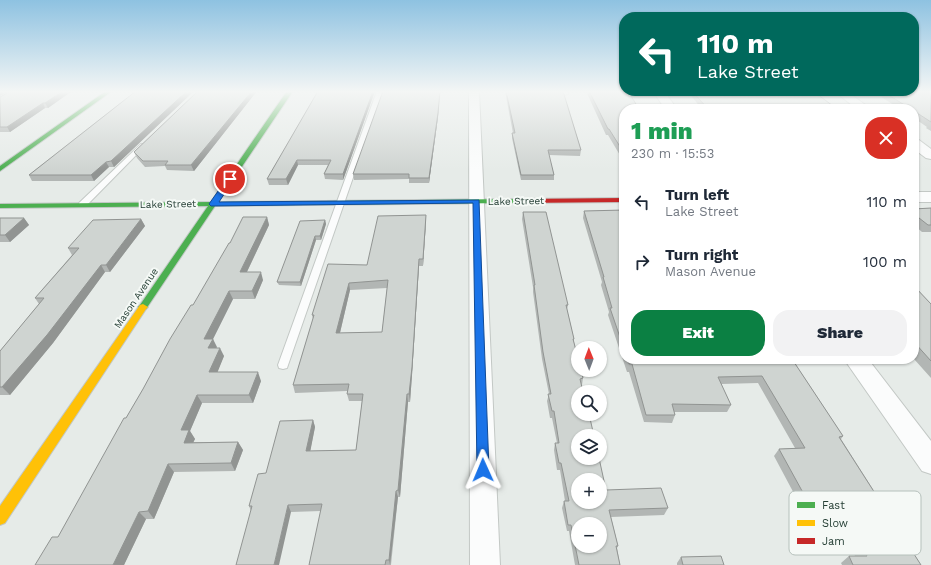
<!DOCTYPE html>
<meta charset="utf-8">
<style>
:root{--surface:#fff;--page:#f2f2f3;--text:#1f2937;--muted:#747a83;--accent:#0b8043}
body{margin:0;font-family:"Work Sans",sans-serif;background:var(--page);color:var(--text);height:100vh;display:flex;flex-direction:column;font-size:15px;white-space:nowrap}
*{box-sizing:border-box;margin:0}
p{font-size:13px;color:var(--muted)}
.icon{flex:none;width:22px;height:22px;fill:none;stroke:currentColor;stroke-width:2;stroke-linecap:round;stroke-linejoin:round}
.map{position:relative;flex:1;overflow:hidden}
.drawer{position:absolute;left:619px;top:104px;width:300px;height:260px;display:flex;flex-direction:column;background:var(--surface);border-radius:16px;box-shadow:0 1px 3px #0004}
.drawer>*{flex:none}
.guide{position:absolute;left:619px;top:12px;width:300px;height:84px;border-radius:16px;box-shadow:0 1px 3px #0004;background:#00695c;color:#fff;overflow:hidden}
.needle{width:26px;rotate:359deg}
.tools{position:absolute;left:571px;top:341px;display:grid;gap:8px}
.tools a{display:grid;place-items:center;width:36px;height:36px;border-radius:50%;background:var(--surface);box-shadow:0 1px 3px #0004;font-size:20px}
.pin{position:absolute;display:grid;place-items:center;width:34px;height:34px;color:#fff;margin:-17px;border:2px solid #fff;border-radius:50%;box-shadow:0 1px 4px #0007}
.me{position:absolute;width:44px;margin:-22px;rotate:359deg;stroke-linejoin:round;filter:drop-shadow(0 0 3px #0008)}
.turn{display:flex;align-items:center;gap:14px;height:84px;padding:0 12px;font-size:18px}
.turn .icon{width:52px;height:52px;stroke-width:2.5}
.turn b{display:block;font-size:28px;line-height:34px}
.round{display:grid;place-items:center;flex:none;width:42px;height:42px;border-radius:16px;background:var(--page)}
.headline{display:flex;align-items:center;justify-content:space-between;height:68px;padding:0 12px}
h1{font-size:24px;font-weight:800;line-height:30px;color:#1e9e55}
.primary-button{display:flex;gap:8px;margin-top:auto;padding:8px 12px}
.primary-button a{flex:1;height:46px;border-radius:16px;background:var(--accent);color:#fff;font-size:16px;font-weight:800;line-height:46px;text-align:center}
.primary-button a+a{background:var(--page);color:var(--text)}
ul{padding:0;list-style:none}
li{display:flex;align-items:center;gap:12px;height:60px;padding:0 12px}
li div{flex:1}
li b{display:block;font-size:15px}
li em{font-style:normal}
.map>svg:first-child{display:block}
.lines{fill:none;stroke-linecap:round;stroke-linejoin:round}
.lane-casing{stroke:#c3c8c5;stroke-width:2}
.street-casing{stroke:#c3c8c5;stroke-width:2}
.fast-casing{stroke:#c2c8c5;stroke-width:2}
.slow-casing{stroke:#c2c8c5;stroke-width:2}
.jam-casing{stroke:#c2c8c5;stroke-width:2}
.lane{fill:#fbfcfc;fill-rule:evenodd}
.street{fill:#fbfcfc;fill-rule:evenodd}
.fast{fill:#4caf50;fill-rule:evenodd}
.slow{fill:#ffc107;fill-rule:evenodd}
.jam{fill:#c62828;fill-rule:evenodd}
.wall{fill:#b2b6b4;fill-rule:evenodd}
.shaded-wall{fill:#919492}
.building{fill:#cfd4d1;stroke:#919492;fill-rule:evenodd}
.route{fill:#1a73e8;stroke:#114b97}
.labels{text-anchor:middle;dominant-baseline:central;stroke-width:4;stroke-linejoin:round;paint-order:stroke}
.street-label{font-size:10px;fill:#243e34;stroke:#f5f9f6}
.key{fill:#f5f9f6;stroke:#b6c1bc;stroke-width:1}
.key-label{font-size:11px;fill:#243e34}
</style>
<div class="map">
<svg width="931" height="565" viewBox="0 0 931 565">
<rect width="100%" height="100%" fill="#e6ebe8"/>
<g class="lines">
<defs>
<path id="lane" d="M377 91H383L288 365 287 368 283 369 279 368 278 365Z
M561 91H567L568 94 563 95Z
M141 144 146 145 85 207H79V203Z"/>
<path id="street" d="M469 91H479L500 565H470Z
M653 91H664L677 109H665Z
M834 91H846L871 109H857Z
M914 139 919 140 931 149V159L926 158 914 149Z
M914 192H931V202H914Z
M844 359H868L931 441V474L922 471Z"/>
<path id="fast" d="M106 91H112L0 171V166Z
M287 91H293L218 202 519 199 523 201 519 203 215 206 146 309 143 310 138 307 140 305 208 206 0 208V204L211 202Z"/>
<path id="slow" d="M143 304 148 307 146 309 5 523 0 525V506L140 305Z"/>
<path id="jam" d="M624 198V202L519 203 515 201 519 199Z"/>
</defs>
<use href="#lane" class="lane-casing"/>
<use href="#street" class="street-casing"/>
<use href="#fast" class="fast-casing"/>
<use href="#slow" class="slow-casing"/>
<use href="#jam" class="jam-casing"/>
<use href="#lane" class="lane"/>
<use href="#street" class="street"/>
<use href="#fast" class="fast"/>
<use href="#slow" class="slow"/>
<use href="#jam" class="jam"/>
</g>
<path class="wall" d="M11 91H72L48 108H45L10 132H0V97Z
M136 91H194L114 167H109L94 181H32L29 175Z
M198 91H257L194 171 167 170 165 166 145 167 137 158 134 152Z
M318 91H375L343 180 325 179 324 174 328 165H298L288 185H269L267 179Z
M505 91H563L581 150 580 156 549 155 554 175V180H521L512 138V133H513Z
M586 91H628L624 109V162L608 135H606Z
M687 91H813L837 109H702Z
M872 91H931V131L926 128 927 127 914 118V109H900Z
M438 117 429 183H409V179L354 180 353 174Z
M914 166 919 170 916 175H914Z
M623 208H624V359H792L843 436 841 439 921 565H842L841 563 849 556H855L833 516H806L774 456 779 449 795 448 758 383 721 384 731 405 727 412H674L675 415 672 423 644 422 629 372H627L608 315 609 312 601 285 602 282 583 218 584 211 622 210Z
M931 208V232H922L914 225V209Z
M523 212 568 305 567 309 574 339V342L583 378 582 385 606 490 668 508 664 515 611 517 618 546 617 548 620 565H575L569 531H567L562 508 564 501H565L560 470H557L554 450 555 443H557L552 418H550L547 401 549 394 542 359 533 292V287L522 219Z
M426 215V222L423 266H419L412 375 410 402H408L400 497H398L391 565H309L321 511 291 512 251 511 249 506 266 473 313 420 315 427 310 451 356 450 362 401H349L347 394V391L295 393 293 385 313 319 312 315 367 265ZM387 288 382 332 340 333 350 290Z
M267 217 269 225 247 272 263 280 255 299H233L213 339 216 348 224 356 217 372 261 381 253 403H202L190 431 195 439 193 442H238L243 450 235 471 174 472 154 519H146L124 565H35L58 537 126 418 230 243Z
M0 218H24L29 225 10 242H0Z
M141 219 145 226 110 272H105L53 343 10 395H0V351L39 304 35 298 72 255 68 248Z
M325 220 326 224 321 240H316L301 286 279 285 277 282Z
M914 286 931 304V378L914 359Z
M681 557 724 565H677V563Z"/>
<path class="shaded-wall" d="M0 91H9L0 96Z
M63 91H72L48 108 45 103Z
M187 91H194L114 167 111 161Z
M252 91H257L194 171 191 165Z
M373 91H375L343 180V174Z
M440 91 438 117 429 183V178Z
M43 103 45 108 10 132 7 127Z
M297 160 298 165 288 185 286 179Z
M106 162 109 167 94 181 91 175Z
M426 215V222L423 266V259Z
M267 217 269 225 243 280 240 272Z
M24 218 29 225 10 242 5 235Z
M141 219 145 226 110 272 106 265Z
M325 220 326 224 321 240 320 236Z
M315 236 316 240 301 286 300 282Z
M419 259V266L412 375 410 402 409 394Z
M101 265 105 272 53 343 10 395 2 387Z
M261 272 263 280 255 299 252 291Z
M349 283 350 290 338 341 336 333Z
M229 291 233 299 213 339 217 347 212 357 204 339Z
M220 348 224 356 214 381 209 372Z
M258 372 261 381 253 403 249 395Z
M407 394 408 402 400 497 398 490Z
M197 395 202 403 190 431 195 439 189 451 184 443 181 430Z
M313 420 315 427 309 458 306 451Z
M238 442 243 450 235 471 231 463Z
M168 464 174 472 154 519 148 511Z
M396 491 398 497 390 565 389 560Z
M288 505 291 512 279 565H274Z
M139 512 146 519 124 565H113Z"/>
<path class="building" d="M11 91H63L45 103H43L7 127H0V97Z
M136 91H187L111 161 106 162 91 175H29Z
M198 91H252L191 165H165L168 161H143L134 152Z
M318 91H373L343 174H324L331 160H297L286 179H267Z
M383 91H440L438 113 429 178H409V174H353Z
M506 91H563L581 150H548L554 175H521L512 133H515Z
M589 91H628L639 109H624V153L609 129H608Z
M692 91H813L837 109H708Z
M882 91H931V122L914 111V109H911Z
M914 166 919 170H914Z
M623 208H624V349L610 308H612L603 277H604L584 211 624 210Z
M931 208V225H928L914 214V209Z
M523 212H546L568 305H566L574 339H573L578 358V370H581L583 378 580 379 583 392H578V414H589L594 436H578V458H599L606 490 661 488 668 508 609 510 618 546H616L620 565H579L571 525H568L564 501H569L561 463H559L555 443H559L554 411H552L548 394H551L543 352 534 285H535ZM578 480H600V502H578ZM578 524H600V546H578Z
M426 215 423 259H419L412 367 409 394H407L398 490 396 491 389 560H386L385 565H309L322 504 288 505 274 565H236L252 506H249L258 474 266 473 280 421 313 420 306 451 356 450 363 394H347L349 384 293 385 314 315H312L328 264 367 265 378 216ZM388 280 382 332 336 333 349 283Z
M243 217H267L240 272H261L252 291H229L204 339H213L208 348H220L209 372H258L249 395H197L181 430H189L184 443 238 442 231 463 168 464 148 511 139 512 113 565H35L52 537H58L124 418H126L143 389 170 339 191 305H193L229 243H230Z
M0 218H24L5 235H0Z
M141 219 106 265H101L47 335 2 387H0V351L44 298H35L79 248H68L93 220Z
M325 220 320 236H315L300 282H277L300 221Z
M914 286 931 304V361L914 342H916L914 340Z
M628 359H792L843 436 839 437 921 565H853L849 556H867L840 509H812L779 449 805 448 762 376 718 377 731 405 672 404 675 415H646L632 364H629Z
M721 556 724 565H683L681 557Z"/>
<linearGradient id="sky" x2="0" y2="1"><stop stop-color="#8ec2e1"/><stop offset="0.54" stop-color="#f4f6f5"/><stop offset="1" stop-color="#f4f6f5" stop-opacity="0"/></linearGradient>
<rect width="931" height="170" fill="url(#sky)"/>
<path class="route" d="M228 177 234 179 219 202 479 200 489 470 488 474 483 476 478 474 477 470 473 203 211 206 209 204Z"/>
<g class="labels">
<g class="street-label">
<text transform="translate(516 201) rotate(-1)">Lake Street</text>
<text transform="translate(168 204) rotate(-1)">Lake Street</text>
<text transform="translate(136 298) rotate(-56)">Mason Avenue</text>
</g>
</g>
<rect x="789" y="491" width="132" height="64" rx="6" class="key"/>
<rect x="797" y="502" width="18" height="6" fill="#4caf50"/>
<rect x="797" y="520" width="18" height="6" fill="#ffc107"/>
<rect x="797" y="538" width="18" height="6" fill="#c62828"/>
<g class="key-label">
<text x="822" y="509">Fast</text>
<text x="822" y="527">Slow</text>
<text x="822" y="545">Jam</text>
</g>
</svg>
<div class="tools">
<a><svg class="needle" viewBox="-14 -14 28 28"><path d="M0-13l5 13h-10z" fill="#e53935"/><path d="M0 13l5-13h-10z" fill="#747a83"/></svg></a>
<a><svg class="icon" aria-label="search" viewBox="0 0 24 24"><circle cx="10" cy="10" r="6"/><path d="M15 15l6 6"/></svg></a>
<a><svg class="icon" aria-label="layers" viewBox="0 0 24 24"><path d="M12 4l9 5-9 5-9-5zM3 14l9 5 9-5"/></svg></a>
<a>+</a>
<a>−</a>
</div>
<div class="pin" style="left:230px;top:179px;background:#d93025"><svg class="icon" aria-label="arrive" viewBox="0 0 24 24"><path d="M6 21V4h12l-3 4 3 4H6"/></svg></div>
<svg class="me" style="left:483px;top:470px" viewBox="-20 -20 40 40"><path d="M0-17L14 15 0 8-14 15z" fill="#1a73e8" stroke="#fff" stroke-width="4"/></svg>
<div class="guide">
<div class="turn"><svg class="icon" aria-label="left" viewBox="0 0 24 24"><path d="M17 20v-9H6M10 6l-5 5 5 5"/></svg><div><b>110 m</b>Lake Street</div></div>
</div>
<section class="drawer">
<div class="headline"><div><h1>1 min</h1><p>230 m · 15:53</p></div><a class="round" style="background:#d93025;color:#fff"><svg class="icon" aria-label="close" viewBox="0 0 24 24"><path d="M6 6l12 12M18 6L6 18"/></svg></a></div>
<ul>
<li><svg class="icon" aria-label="left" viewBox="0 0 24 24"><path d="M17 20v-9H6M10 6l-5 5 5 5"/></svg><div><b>Turn left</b><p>Lake Street</p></div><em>110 m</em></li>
<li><svg class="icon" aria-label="right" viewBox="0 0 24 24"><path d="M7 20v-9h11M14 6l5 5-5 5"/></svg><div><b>Turn right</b><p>Mason Avenue</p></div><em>100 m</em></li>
</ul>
<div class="primary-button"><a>Exit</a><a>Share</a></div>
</section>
</div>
